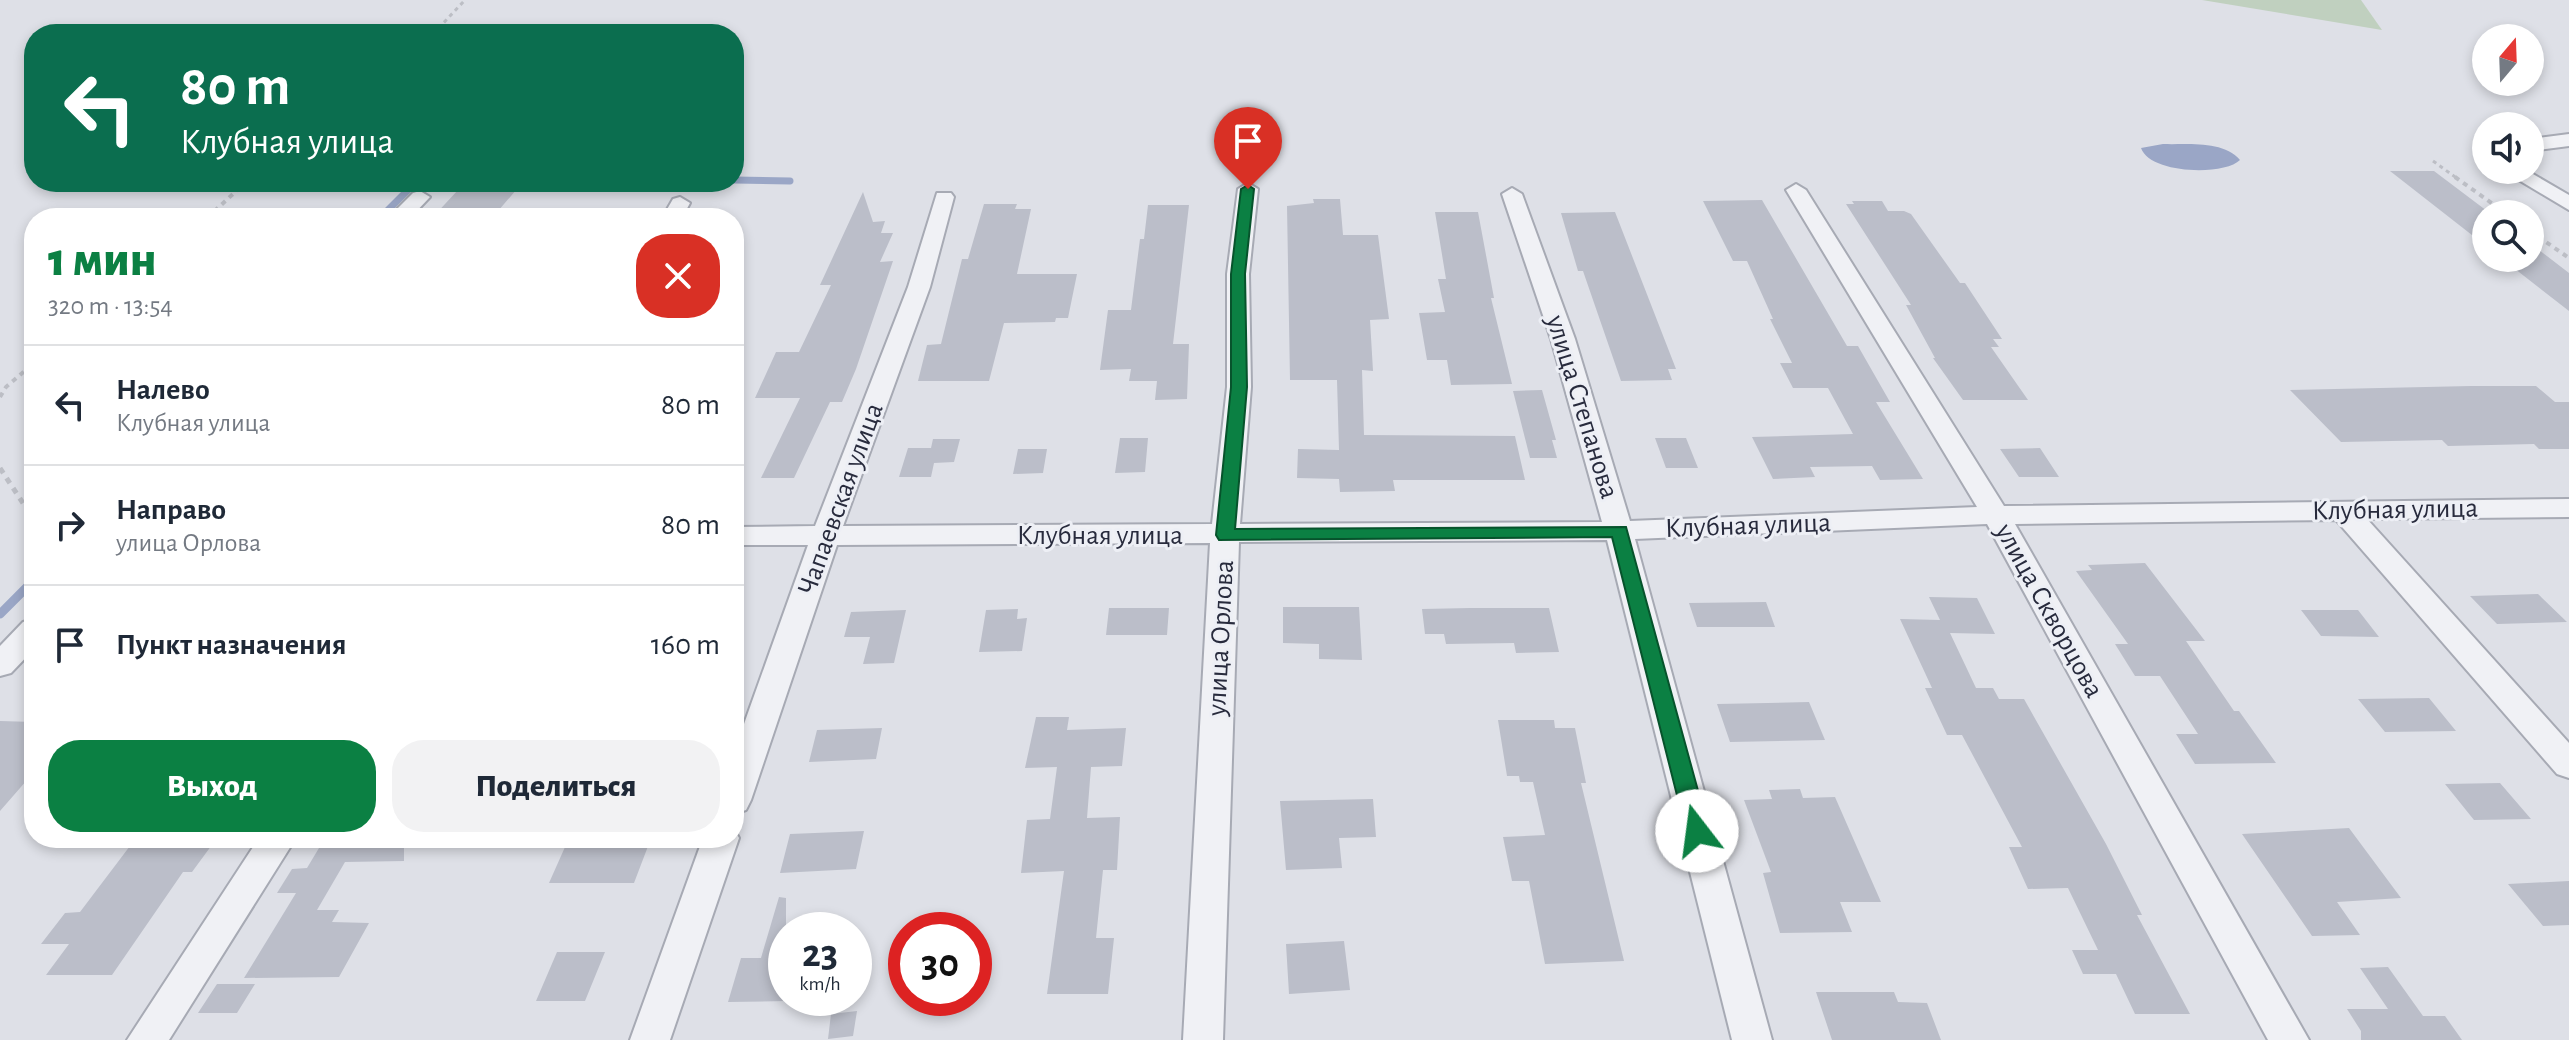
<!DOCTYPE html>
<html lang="ru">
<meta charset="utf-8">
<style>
:root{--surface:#fff;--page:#f2f2f3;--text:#1f2937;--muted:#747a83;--line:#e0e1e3;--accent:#0b8043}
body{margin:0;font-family:"Alegreya Sans",sans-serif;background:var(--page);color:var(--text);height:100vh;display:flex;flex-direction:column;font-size:30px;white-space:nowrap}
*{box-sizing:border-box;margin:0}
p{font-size:26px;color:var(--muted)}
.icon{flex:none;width:44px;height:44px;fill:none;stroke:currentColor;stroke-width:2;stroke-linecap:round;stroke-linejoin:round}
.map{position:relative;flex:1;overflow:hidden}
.sheet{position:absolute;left:24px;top:208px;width:720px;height:640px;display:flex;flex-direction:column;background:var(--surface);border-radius:32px;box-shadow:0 4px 12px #0003}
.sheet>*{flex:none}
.hud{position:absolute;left:24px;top:24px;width:720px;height:168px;border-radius:32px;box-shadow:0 4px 12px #0003;background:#0b6e4f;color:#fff;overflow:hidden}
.needle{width:52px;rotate:19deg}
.buttons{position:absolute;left:2472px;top:24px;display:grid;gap:16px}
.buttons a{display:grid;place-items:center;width:72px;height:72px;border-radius:50%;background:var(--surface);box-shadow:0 4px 12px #0003;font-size:40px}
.speed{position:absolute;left:768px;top:912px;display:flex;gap:16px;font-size:40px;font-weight:700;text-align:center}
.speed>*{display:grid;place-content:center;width:104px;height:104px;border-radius:50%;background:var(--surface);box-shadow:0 4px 12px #0003;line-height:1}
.speed small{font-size:20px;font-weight:400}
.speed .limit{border:12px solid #d22;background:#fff;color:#111}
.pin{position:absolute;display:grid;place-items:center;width:68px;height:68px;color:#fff;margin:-82px -34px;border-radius:50% 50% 50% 0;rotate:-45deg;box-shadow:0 0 8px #0007}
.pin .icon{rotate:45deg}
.me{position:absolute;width:88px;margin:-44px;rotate:345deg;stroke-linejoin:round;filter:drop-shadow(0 0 6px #0008)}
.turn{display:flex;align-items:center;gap:28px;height:168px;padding:0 24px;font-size:36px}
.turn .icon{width:104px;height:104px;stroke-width:2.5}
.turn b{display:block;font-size:56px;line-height:68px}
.round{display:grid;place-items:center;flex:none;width:84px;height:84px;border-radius:32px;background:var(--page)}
.head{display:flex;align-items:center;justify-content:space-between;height:136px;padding:0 24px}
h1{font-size:48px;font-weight:800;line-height:60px;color:var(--accent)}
.action{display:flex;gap:16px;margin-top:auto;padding:16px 24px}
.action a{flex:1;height:92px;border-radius:32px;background:var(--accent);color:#fff;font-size:32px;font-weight:800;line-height:92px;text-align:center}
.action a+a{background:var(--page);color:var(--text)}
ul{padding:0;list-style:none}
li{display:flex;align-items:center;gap:24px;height:120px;padding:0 24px;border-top:2px solid var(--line)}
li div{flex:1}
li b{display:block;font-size:30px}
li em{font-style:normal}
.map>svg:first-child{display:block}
.green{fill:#c0d0bf}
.water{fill:#9aa6c6}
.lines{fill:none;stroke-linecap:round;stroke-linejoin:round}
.stream-far1{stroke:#9aa6c6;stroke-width:7}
.stream{stroke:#9aa6c6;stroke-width:9}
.building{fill:#bbbec9}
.minor-casing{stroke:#a7aab4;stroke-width:4}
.path-far2{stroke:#bcbec5;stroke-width:3;stroke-dasharray:4 4;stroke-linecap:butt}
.path-far1{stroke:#bcbec5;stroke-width:4;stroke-dasharray:5 5;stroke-linecap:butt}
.path{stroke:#bcbec5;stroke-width:5;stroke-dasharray:6 6;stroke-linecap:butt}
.minor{fill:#f0f1f5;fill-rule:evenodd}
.route{fill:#0b8043;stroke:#07532c;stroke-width:2}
.labels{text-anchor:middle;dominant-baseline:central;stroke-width:6;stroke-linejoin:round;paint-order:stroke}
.street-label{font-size:28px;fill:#282b3d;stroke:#edeff5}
</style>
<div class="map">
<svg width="2569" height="1040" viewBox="0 0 2569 1040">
<rect width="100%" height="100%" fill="#dee0e7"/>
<path class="green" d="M2202 0H2361L2382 30Z"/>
<path class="water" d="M2163 144C2186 145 2223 140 2240 160 2224 176 2150 174 2141 148Z"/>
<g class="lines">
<path class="stream-far1" d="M734 180 790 181
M380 218 416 182"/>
<path class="stream" d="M0 614 34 580"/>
</g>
<path class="building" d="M2390 171H2434L2491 214H2486V246Z
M517 189 492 218H432L458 190Z
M863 192 873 222 885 221 881 233H893L880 262 893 261 856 369 842 402H830L794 478H761L800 398H755L776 352H799L831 285H820Z
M1313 199H1340L1343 235H1378L1389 319 1370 320 1373 371 1362 370 1364 435 1515 436 1525 480H1393L1395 491 1340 492 1339 479 1297 478 1298 449 1339 450 1337 380H1290L1287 206 1314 203Z
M1762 200 1847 346H1858L1890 402H1876L1923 479 1880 480 1872 466 1810 467 1815 477 1773 479 1752 437 1853 434 1828 388H1793L1780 363H1792L1770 319H1773L1747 261H1733L1703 201Z
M1852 201H1882L1888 211H1904L1911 214 1960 283H1965L2002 339H1993L1999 347H1991L2028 400H1963L1933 358H1935L1906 305H1911L1846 204H1854Z
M984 204H1017L1015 209H1031L1017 274H1077L1068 318H1056L1055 322 1004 323 989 381H918L927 345 941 344 962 259H968Z
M1148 205H1189L1173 344H1189L1187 399 1155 400 1157 381H1129L1131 369 1100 370 1108 310H1131L1140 239H1144Z
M1435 212H1478L1494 298H1491L1512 384 1451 385 1447 360H1427L1419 313 1445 312 1438 279H1446Z
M1615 212 1676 369H1668L1672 380 1621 381 1583 271H1578L1561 213Z
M2530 243 2569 273V311L2501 258H2530Z
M2471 386H2536L2555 402H2569V449H2539L2534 444 2448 446 2442 440 2341 442 2290 390Z
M1542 390 1556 440H1552L1557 458H1530L1513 391Z
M1120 438H1148L1145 472 1115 473Z
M1655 438H1686L1698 468H1666Z
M933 439H960L954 462 934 463 931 477H899L908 448H931Z
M2040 448 2059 477H2019L2000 449Z
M1018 449H1047L1043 473 1013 474Z
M2145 563 2205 641H2186L2234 711H2239L2276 763 2195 764 2176 734H2198L2160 676H2135L2115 644H2128L2076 571 2092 570 2088 565Z
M2538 594 2567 622 2497 624 2470 596Z
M1929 597 1977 598 1995 634 1950 633 1976 688H1993L1999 699H2024L2106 844 2142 915H2137L2190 1014H2135L2116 974H2083L2072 950H2098L2068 888 2028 889 2009 847H2022L1962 735H1947L1925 688H1932L1900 619 1940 620Z
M1766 602 1775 627H1697L1689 603Z
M1283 607H1359L1362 660 1319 659V644L1283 643Z
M1109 608H1169L1167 635H1106Z
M1470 608H1549L1559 652 1516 653 1514 643 1446 644 1444 634H1425L1422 609Z
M1018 609 1017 619 1027 618 1022 651 979 652 986 610Z
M906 610 894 663 863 664 870 637H844L851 612Z
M2301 610H2358L2379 637 2321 636Z
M2429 698 2456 731 2385 732 2358 699Z
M1809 702 1825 740 1730 742 1717 704Z
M1036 717H1069L1067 730 1126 728 1122 766 1091 767 1087 818 1120 817 1117 870H1103L1096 938H1114L1108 994H1047L1064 871 1021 873 1027 820 1050 819 1057 767 1025 768Z
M1498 720H1554L1555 728H1575L1586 783H1581L1624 961 1545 964 1529 881H1512L1503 837 1545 835 1533 782H1520L1519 776H1507Z
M0 721 34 722V772L0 811Z
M882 728 876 759 809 762 817 730Z
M2500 783 2531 819 2474 820 2445 784Z
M1800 789 1803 798 1835 797 1881 902H1840L1852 932 1780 933 1763 873 1771 872 1744 800 1772 799 1769 790Z
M1373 799 1376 837 1339 838 1342 868 1286 870 1280 801Z
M2349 828 2401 898 2337 902 2360 935 2312 936 2242 834Z
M864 831 856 869 780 873 790 834Z
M136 838H217L192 872H183L112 975H46L69 944H41L65 913 80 912Z
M325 838H404V861L345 862 317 910H339L332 922 369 923 339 977 244 978 296 893H277L292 869 307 868Z
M569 838H605L604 841H650L634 883H549Z
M2569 881V925L2543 926 2508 884Z
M779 897 786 898V1001L728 1002 741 958H761Z
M1344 941 1350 990 1289 994 1286 944Z
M557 952H605L585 1001H536Z
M2388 967 2423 1016H2445L2462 1040H2361V1031L2347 1009H2388L2360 968Z
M217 984H255L237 1013H198Z
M1816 992H1894L1898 1002 1927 1003 1941 1040H1832Z
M857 1011 853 1036 828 1039 831 1014Z"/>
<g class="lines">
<defs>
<path id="minor" d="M2569 134V146L2530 151V139Z
M2502 170H2526L2569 195V210Z
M1248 183 1258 189 1249 274 1251 387 1240 524 1602 522 1551 339 1502 194 1512 188 1522 194 1575 339 1630 521 1977 507 1786 190 1796 184 1806 190 2004 506 2569 499V517L2367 519 2569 743V778L2557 774 2336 520 2015 524 2309 1040H2268L1987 524 1635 539 1772 1040H1732L1607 540 1239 542 1223 1040H1183L1210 543 837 545 751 800 746 810 734 814V752L808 545H734V527L815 526 908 287 937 193H951L954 197 930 287 843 526 1212 524 1227 387V274L1238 189Z
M420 191 430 197 410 218H388L413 193Z
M680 197 690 203 682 218H662L673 199Z
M34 619V649L11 673 0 676V646L23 622Z
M734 829 739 838 670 1040H630L703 838H734Z
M259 838H296L169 1040H127Z"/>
</defs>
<use href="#minor" class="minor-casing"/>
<path class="path-far2" d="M433 34 465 0
M2433 161 2458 179"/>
<path class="path-far1" d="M2455 177 2507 214
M207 218 246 182
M2530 231 2569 258
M0 397 6 387 34 363"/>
<path class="path" d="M0 468 34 520"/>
<use href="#minor" class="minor"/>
</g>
<path class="route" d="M1248 185 1254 189 1245 274 1247 387 1235 529 1626 527 1709 831 1705 837 1697 840 1689 837 1686 831 1612 537 1219 540 1216 535 1231 387V274L1241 189Z"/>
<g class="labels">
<g class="street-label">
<text transform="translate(1582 407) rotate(73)">улица Степанова</text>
<text transform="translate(841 499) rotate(-70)">Чапаевская улица</text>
<text transform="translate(2395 510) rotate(-1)">Клубная улица</text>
<text transform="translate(1748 526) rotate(-2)">Клубная улица</text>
<text x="1100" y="536">Клубная улица</text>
<text transform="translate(2049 611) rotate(61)">улица Скворцова</text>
<text transform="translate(1221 638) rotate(-87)">улица Орлова</text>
</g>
</g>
</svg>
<div class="buttons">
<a><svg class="needle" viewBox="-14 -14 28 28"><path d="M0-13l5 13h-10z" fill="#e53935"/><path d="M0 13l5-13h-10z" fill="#747a83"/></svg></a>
<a><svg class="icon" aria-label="sound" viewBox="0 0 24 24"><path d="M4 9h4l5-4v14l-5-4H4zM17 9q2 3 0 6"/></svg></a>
<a><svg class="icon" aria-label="search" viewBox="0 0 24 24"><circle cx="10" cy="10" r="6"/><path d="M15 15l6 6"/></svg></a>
</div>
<div class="speed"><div>23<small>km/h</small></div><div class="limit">30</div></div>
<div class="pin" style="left:1248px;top:189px;background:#d93025"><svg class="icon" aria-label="arrive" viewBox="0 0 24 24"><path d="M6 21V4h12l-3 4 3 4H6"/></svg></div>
<svg class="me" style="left:1697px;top:831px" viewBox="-20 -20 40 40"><circle r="19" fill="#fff"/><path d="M0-13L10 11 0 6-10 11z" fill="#0b8043"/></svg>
<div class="hud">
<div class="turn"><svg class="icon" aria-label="left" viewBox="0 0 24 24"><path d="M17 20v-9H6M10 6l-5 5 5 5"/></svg><div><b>80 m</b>Клубная улица</div></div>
</div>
<section class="sheet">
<div class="head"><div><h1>1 мин</h1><p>320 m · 13:54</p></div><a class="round" style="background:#d93025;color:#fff"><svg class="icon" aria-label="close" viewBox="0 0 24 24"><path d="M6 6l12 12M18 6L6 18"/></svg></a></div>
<ul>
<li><svg class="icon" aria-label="left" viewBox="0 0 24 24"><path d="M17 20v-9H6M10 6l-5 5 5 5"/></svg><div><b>Налево</b><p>Клубная улица</p></div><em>80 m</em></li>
<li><svg class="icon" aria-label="right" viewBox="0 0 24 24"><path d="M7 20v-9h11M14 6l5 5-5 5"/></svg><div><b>Направо</b><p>улица Орлова</p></div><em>80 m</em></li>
<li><svg class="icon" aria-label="arrive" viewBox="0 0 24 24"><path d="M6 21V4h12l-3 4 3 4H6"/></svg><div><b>Пункт назначения</b></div><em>160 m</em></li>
</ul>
<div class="action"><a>Выход</a><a>Поделиться</a></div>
</section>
</div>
